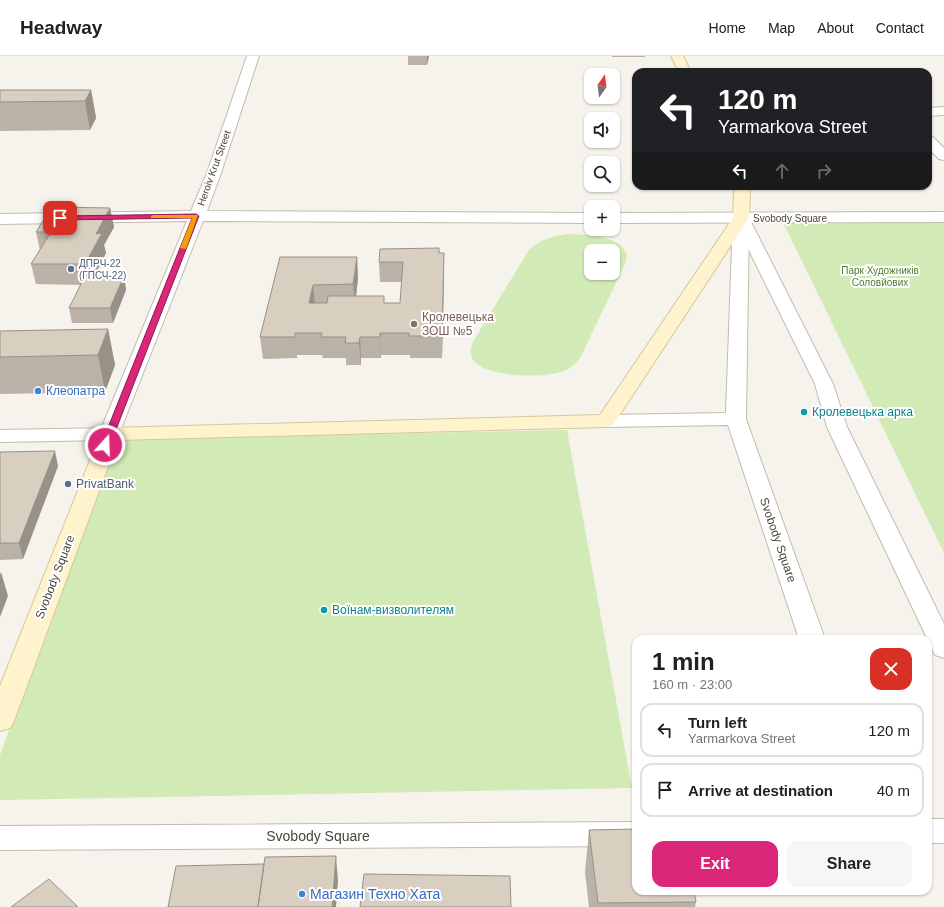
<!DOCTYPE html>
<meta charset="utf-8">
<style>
:root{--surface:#fff;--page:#f6f6f6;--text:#202124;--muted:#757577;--line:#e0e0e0;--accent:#db2777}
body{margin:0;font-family:Helvetica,sans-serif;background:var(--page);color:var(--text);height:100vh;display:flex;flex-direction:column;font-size:15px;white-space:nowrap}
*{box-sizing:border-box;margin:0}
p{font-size:13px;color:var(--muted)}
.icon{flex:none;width:22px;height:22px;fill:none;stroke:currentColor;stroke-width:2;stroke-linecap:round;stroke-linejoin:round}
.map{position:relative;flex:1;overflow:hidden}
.side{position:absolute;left:632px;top:579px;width:300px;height:260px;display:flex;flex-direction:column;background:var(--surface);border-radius:12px;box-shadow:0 1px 3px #0004}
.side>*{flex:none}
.guide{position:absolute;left:632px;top:12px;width:300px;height:122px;border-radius:12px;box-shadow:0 1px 3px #0004;background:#202124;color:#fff;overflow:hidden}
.needle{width:26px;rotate:14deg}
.fabs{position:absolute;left:584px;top:12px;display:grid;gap:8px}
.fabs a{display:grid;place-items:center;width:36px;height:36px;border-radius:8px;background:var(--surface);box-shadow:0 1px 3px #0004;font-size:20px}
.pin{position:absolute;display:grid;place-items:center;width:34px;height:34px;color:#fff;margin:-17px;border-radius:8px;box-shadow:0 2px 6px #0006}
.me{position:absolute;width:44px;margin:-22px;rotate:20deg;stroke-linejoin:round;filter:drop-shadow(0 0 3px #0008)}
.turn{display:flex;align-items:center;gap:14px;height:84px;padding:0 20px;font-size:18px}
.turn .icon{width:52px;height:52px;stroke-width:2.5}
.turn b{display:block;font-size:28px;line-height:34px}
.lanes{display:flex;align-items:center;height:38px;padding:0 20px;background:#0003;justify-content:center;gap:20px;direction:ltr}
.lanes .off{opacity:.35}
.round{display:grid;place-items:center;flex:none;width:42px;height:42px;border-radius:12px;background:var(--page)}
.headline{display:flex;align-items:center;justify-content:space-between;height:68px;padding:0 20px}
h1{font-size:24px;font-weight:600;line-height:30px}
.primary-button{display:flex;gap:8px;margin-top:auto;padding:8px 20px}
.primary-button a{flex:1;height:46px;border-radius:12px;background:var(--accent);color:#fff;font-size:16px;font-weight:600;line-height:46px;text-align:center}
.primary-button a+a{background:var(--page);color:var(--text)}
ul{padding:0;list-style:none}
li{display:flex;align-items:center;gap:12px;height:54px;margin:0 8px 6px;padding:0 12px;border:2px solid var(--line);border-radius:12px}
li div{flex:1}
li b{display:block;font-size:15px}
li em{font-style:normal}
header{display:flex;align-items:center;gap:24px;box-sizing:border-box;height:56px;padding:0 20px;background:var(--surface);border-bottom:1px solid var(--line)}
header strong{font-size:19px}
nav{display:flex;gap:22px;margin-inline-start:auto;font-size:14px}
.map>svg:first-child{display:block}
.green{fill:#d2eab5;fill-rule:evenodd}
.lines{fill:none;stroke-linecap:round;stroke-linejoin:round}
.pedestrian-casing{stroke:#c2bbae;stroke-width:2}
.minor-casing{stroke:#c2bbae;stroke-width:2}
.tertiary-casing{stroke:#c2bbae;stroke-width:2}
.secondary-casing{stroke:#d6c79b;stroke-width:2}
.pedestrian{fill:#fff;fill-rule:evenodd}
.minor{fill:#fff;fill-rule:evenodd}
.tertiary{fill:#fff;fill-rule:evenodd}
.secondary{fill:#fff3cd;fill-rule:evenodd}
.wall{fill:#bab2a6}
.shaded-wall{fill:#979187}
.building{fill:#d8cfc1;stroke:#979187}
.route{fill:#db2777;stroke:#8e194d}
.slow{fill:#f59e0b}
.service-dot{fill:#5c6f8a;stroke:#fff;stroke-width:1.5}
.education-dot{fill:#8d6e63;stroke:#fff;stroke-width:1.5}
.shop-dot{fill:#3f7fe0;stroke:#fff;stroke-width:1.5}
.culture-dot{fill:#0f9aa8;stroke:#fff;stroke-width:1.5}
.labels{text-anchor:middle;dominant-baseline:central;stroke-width:4;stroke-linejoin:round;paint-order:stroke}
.far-street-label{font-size:10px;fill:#4b4439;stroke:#fff}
.far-service-label{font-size:10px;fill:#4e5e75;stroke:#fff;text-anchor:start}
.far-park-label{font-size:10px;fill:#4a7f2a;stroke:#fff}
.education-label{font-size:12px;fill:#785e54;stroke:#fff;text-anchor:start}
.shop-label{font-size:12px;fill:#366cbe;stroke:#fff;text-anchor:start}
.culture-label{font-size:12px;fill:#0d838f;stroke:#fff;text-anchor:start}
.service-label{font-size:12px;fill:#4e5e75;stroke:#fff;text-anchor:start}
.street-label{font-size:12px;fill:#4b4439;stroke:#fff}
.near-street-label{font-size:14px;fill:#4b4439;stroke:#fff}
.near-shop-label{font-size:14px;fill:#366cbe;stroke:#fff;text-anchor:start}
</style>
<header>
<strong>Headway</strong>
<nav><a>Home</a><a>Map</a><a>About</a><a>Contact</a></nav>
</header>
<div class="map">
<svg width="944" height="851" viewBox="0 0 944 851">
<rect width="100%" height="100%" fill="#f6f3ec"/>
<path class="green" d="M944 155V497L778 156Z
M568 178C586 179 618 178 627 198L626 206 580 302C576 307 572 311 566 314 548 323 485 322 473 304 469 298 471 290 474 284L529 194C540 183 553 180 568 178ZM591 195H613V217H591Z
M567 374 632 732 0 744V699L116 383Z"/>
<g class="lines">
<defs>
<path id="pedestrian" d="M741 157 746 159 749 162 833 328 847 371 944 568V602L935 599 932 593 827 371 815 328 733 162 736 159Z"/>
<path id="minor" d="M247 0H259L221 117 207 155 591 157V167L203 165 119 378 116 382 109 384 102 382 99 378 187 165 0 168V158L191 155 207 117Z
M944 51V59L928 60V52Z
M928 80 933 81 944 92V104L939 103 928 92Z
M944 156V166L613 167V157Z
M928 763H944V787H928Z"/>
<path id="tertiary" d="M741 157 747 159 749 162 746 363 825 583H799L728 369 606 371 599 369 596 365 599 361 606 359 726 357 733 162 735 159Z
M109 372 116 374 119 378 116 382 109 384 0 386V374Z
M636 766V790L0 794V770Z"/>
<path id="secondary" d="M671 0H683L691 16H679Z
M731 130H747L750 134 749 162 613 369 606 371 118 384 14 665 10 672 0 675V630L102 374 109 372 600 359 733 162 734 134Z"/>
</defs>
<use href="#pedestrian" class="pedestrian-casing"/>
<use href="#minor" class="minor-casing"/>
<use href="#tertiary" class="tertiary-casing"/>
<use href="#secondary" class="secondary-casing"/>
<use href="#pedestrian" class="pedestrian"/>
<use href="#minor" class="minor"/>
<use href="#tertiary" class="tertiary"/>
<use href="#secondary" class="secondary"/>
</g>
<path class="wall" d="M408 0H429L427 9H408Z
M612 0H645V1H612Z
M0 34H91L96 62 90 74 0 75Z
M110 152 114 171 104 189 106 197 94 220H124L126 234 113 267H72L69 252 81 229 36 228 31 208 40 194 36 176Z
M439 197 444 217 442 302H410V299H381V302H361V309H346V302H323L322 299H297V302L263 303 260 281 280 201H357L358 222 356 240 385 247H400L402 226H380L379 206Z
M108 273 115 309 105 336 0 338V275Z
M0 396 58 410 23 503 0 504Z
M589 774 696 846 695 851H589L585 816Z"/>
<path class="shaded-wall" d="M427 0H429L427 9Z
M91 34 96 62 90 74 85 45Z
M110 152 114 171 104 189 106 197 90 229 85 208 96 178Z
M444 197V217L442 302V280Z
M357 201 358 222 355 249 353 228Z
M124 220 126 234 113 267 110 252Z
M313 229 315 249 309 247Z
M108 273 115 309 105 336 98 299Z
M380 277 381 299V302L380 281Z
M360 281 361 302V309L359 287Z
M55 395 58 410 23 503 19 487Z
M1 516 8 540 0 561V519Z
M336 800 338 825 336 851H332Z"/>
<path class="building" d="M0 34H91L85 45 0 46Z
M52 151 110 152 96 178 102 177 85 208H31L51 176H36Z
M439 192V197H444L442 280H409V277H380V281H360L359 287H345L346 281H321L322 277H295V281H260L280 201H357L353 228 313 229 309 247H327L328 240H384V247H400L403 206H379L380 193Z
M85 220H124L110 252H69Z
M108 273 98 299 0 301V275Z
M55 395 19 487H0V396Z
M636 773V835H694L696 846 598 847 589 774Z
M336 800 332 851H258L265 801Z
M264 808 258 851H168L176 810Z
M364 818 510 820 511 851H360Z
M49 823 78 851H11Z"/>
<path class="route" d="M196 158 199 160 110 389 105 392 102 391 101 389 192 162 60 164 57 162 60 160Z"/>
<path class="slow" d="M154 159H198L186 193 180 192 192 162H151V160Z"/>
<g class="service-dot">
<circle cx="71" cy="213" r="4"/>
<circle cx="68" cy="428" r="4"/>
</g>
<circle class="education-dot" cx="414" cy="268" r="4"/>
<g class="shop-dot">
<circle cx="38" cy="335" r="4"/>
<circle cx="302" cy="838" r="4"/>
</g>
<g class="culture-dot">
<circle cx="804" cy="356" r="4"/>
<circle cx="324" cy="554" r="4"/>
</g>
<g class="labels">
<g class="far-street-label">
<text transform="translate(214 112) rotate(-70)">Heroiv Krut Street</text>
<text x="790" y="162">Svobody Square</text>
</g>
<g class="far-service-label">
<text x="79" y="207">ДПРЧ-22<tspan x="79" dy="12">(ГПСЧ-22)</tspan></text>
</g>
<g class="far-park-label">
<text x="880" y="214">Парк Художників<tspan x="880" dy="12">Соловйових</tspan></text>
</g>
<g class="education-label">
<text x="422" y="261">Кролевецька<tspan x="422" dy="14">ЗОШ №5</tspan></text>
</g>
<g class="shop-label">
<text x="46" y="335">Клеопатра</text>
</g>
<g class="culture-label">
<text x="812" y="356">Кролевецька арка</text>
<text x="332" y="554">Воїнам-визволителям</text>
</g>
<g class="service-label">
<text x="76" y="428">PrivatBank</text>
</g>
<g class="street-label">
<text transform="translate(778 484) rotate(71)">Svobody Square</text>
<text transform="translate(55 521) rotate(-69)">Svobody Square</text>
</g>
<g class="near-street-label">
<text x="318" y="780">Svobody Square</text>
</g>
<g class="near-shop-label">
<text x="310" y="838">Магазин Техно Хата</text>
</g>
</g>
</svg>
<div class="fabs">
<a><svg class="needle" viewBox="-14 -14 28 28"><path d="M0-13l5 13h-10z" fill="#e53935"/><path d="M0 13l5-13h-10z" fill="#757577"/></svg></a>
<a><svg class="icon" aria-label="sound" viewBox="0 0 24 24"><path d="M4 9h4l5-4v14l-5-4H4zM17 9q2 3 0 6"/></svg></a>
<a><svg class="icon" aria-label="search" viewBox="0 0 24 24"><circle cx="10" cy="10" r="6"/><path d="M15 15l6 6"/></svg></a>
<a>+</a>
<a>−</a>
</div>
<div class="pin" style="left:60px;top:162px;background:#d93025"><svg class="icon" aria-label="arrive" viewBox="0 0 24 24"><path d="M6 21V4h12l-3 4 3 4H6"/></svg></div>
<svg class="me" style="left:105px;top:389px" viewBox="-20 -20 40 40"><circle r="17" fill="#db2777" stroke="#fff" stroke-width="3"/><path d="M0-11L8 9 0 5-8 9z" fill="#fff"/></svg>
<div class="guide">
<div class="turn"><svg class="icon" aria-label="left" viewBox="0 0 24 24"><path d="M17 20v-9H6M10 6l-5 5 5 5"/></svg><div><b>120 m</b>Yarmarkova Street</div></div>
<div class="lanes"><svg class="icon" aria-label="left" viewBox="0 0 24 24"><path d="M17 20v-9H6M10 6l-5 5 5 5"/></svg><svg class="icon off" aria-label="ahead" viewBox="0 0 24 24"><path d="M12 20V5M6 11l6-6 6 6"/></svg><svg class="icon off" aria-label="right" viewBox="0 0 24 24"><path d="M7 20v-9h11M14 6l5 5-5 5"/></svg></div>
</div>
<section class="side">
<div class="headline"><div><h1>1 min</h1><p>160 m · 23:00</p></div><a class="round" style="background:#d93025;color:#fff"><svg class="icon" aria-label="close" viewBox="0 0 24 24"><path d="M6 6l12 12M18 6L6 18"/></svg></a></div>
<ul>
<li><svg class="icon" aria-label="left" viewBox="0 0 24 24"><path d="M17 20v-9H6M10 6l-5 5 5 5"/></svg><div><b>Turn left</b><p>Yarmarkova Street</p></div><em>120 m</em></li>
<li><svg class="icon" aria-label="arrive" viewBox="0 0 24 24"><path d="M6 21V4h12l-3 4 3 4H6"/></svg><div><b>Arrive at destination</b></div><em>40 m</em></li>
</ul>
<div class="primary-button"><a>Exit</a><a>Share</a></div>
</section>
</div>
